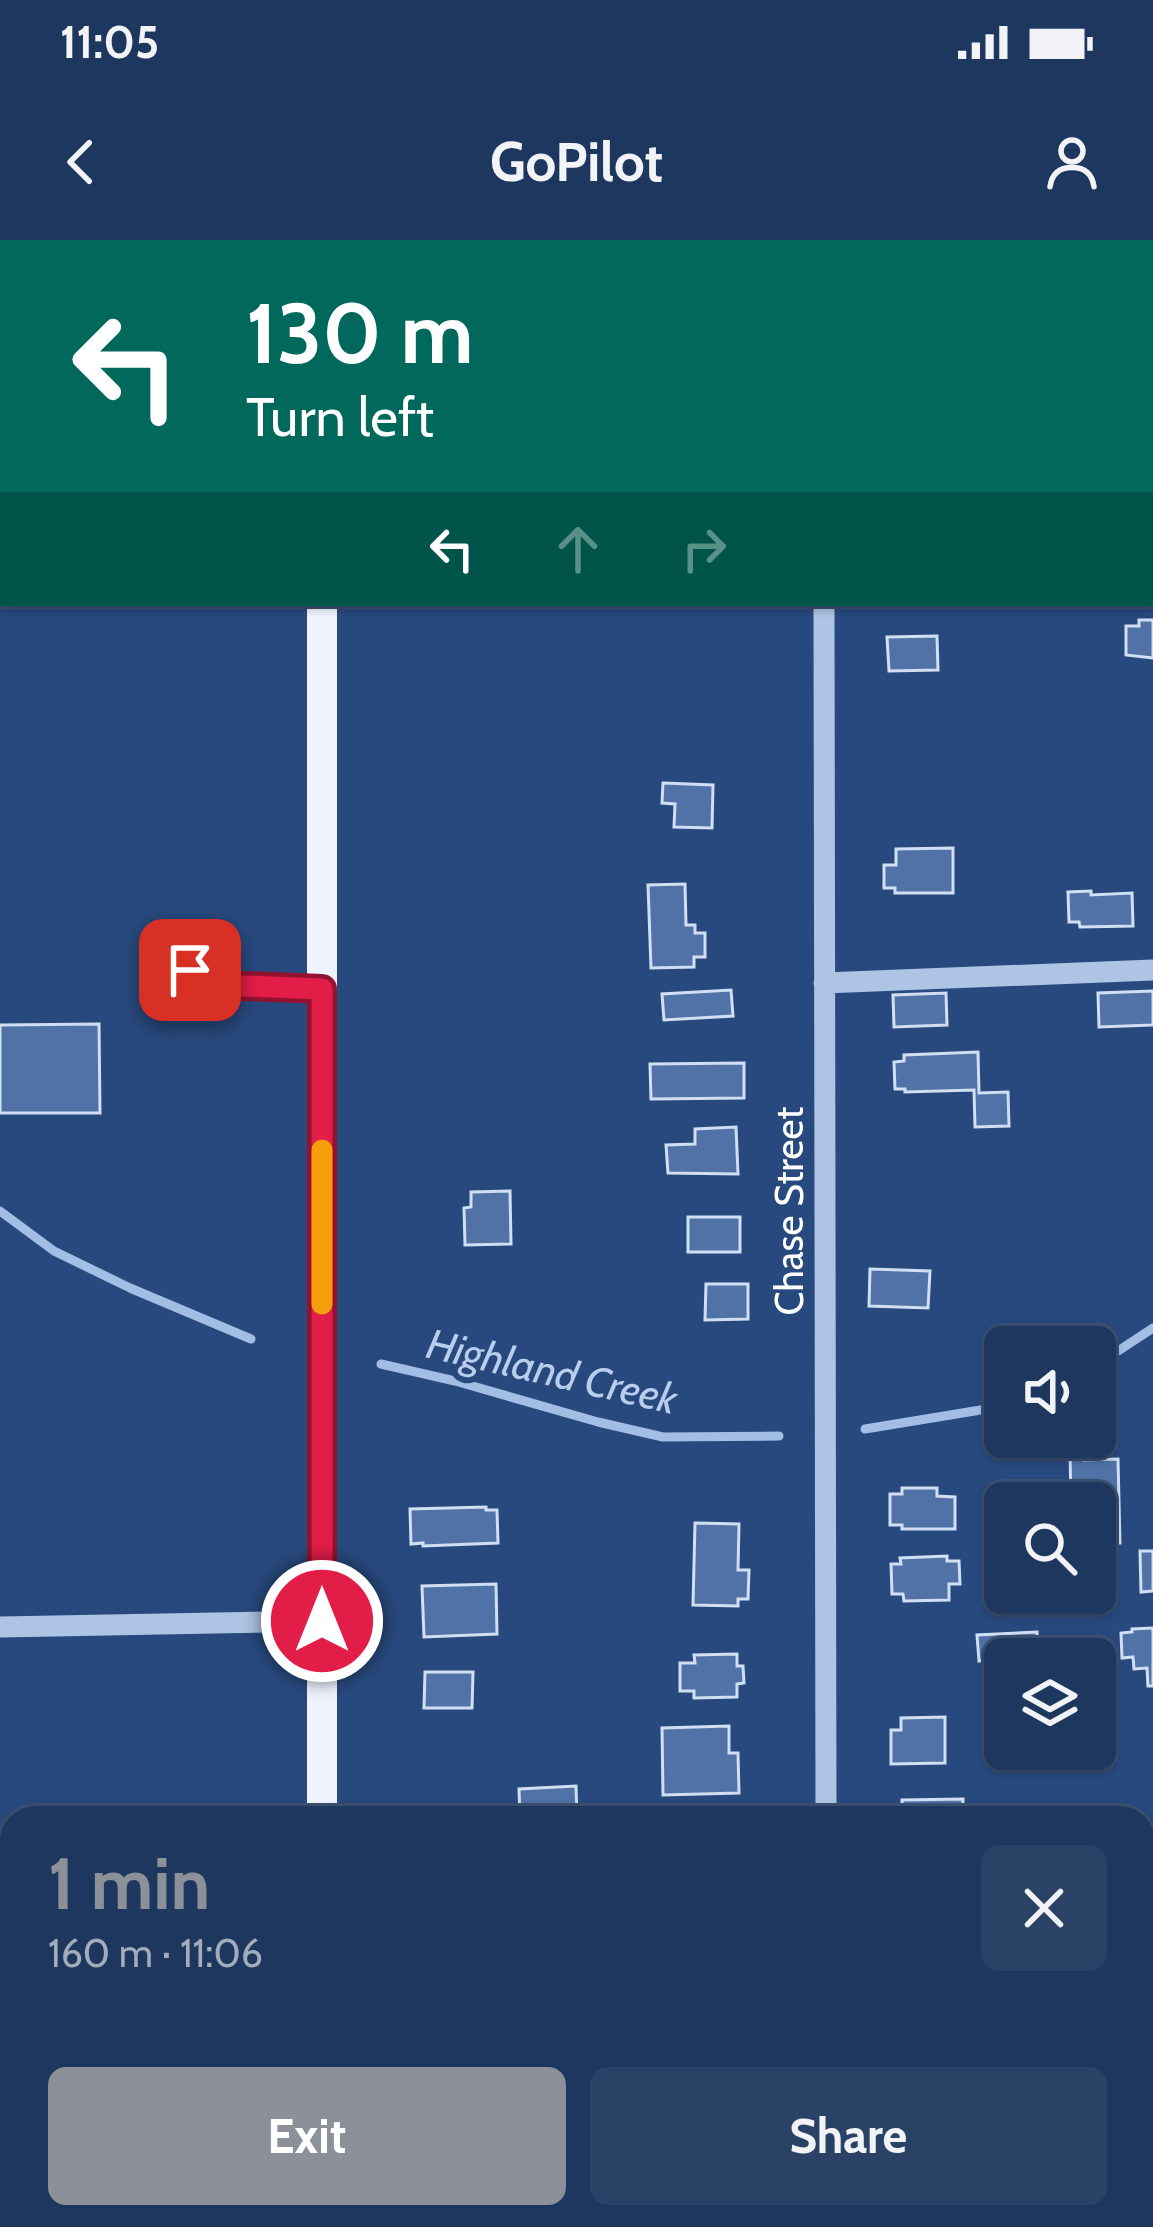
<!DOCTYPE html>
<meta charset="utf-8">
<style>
:root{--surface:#1e375e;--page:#2b4267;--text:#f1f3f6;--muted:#a1acbc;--line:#3c5173;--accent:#8c9099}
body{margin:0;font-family:Cabin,sans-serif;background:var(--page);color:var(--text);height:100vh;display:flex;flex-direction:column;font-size:45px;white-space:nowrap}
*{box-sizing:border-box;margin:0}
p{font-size:39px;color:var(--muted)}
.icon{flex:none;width:66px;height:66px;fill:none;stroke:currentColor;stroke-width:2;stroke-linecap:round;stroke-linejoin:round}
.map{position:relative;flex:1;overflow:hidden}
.panel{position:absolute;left:0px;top:1566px;width:1155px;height:423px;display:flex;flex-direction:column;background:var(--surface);border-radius:36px 36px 0 0;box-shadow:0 3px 9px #0004,0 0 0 3px var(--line)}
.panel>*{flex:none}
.top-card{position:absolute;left:0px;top:0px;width:1155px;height:366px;box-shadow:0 3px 9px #0004,0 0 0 3px var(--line);background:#00695c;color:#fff;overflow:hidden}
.controls{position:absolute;left:984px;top:1086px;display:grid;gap:24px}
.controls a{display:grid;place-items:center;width:132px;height:132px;border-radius:18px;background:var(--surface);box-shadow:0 3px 9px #0004,0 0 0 3px var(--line);font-size:60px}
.pin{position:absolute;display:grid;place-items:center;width:102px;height:102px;color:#fff;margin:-51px;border-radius:24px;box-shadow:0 6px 18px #0006}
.me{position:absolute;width:132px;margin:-66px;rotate:0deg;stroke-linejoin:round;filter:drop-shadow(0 0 9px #0008)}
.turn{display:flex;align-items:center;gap:42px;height:252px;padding:0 48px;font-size:54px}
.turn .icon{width:156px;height:156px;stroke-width:2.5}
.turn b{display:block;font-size:84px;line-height:102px}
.lanes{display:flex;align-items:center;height:114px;padding:0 48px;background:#0003;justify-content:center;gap:60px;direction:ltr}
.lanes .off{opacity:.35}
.round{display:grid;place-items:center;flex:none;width:126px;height:126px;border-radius:18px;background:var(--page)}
.head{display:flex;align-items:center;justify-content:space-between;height:204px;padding:0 48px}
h1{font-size:72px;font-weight:700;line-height:90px;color:var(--accent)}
.primary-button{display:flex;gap:24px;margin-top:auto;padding:24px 48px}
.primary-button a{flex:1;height:138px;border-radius:18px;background:var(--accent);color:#fff;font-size:48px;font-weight:700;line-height:138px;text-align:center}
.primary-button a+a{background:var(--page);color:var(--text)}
.status{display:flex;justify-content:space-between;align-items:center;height:84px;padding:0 60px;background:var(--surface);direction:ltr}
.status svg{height:33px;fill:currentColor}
header{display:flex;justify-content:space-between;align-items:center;height:156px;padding:0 48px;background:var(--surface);font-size:54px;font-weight:700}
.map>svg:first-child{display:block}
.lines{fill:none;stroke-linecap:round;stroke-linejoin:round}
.stream{stroke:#a2bee5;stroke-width:9}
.building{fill:#5072a6;stroke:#d0dff4;stroke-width:3}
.minor{stroke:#aec4e5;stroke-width:21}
.major{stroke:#eef3fd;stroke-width:30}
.route-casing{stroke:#92132f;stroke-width:30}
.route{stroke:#e11d48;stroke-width:21}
.slow{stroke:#f59e0b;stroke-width:21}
.labels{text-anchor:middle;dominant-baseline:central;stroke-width:12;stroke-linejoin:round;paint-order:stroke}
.street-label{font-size:39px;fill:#fff;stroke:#28497e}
.water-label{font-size:42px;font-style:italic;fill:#b9ceec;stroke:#28497e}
</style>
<div class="status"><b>11:05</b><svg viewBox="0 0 49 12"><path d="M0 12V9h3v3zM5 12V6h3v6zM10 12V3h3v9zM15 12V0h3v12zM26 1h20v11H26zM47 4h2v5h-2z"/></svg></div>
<header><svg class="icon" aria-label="back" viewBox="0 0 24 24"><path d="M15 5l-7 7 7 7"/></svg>GoPilot<svg class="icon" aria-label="person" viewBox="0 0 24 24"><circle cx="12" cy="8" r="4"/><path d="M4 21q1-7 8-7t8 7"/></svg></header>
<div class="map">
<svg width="1153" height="1987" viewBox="0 0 1153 1987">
<rect width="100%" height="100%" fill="#28497e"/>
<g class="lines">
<path class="stream" d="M0 971 54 1011 130 1048 251 1099
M1095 1122 1118 1111 1153 1088
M381 1124 455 1141 598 1182 663 1197 779 1196
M865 1189 1005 1166"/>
</g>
<path class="building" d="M1139 380H1153V418L1126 415V386H1139Z
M937 396 938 430 889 431 887 397Z
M663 543 713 545 712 588 674 587 675 564 662 563Z
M953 608V653H895V648H884V625H896V609Z
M685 644 686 685H695V693H705V717H694V727L651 728 648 645Z
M1091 651V655L1132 653 1133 686 1080 687 1079 682H1069L1068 652Z
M731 750 733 776 664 780 662 754Z
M1153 751V785L1099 787 1098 753Z
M946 753 947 785 894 787 893 755Z
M99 784 100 873H0V785Z
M978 812 979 853 1008 852 1009 886 975 887 974 850 905 852V849H895L894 822 904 821V815Z
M744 823V858L651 859 650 824Z
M736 887 738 934 668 933 666 905 695 904V889Z
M510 951 511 1004 465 1005 464 968 471 967V952Z
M688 977H740V1012H688Z
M870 1029 930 1031 928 1068 869 1066Z
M706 1044H748V1079L705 1080Z
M1070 1212H1084V1220L1118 1219 1120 1303H1095V1263H1071Z
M902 1248H937V1256L955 1257V1289H902V1285H890V1254H902Z
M486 1267V1270H497L498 1303 423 1306V1303L411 1304 410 1269Z
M695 1283 739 1284 738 1330H749L748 1359H738V1366L693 1365Z
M1140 1311H1153V1351L1141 1352Z
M947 1316V1321H959L960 1344H949V1360L904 1361 903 1354H892L891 1324H901L900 1318Z
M496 1344 497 1394 424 1397 422 1346Z
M1153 1388V1446H1148L1147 1428 1134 1429 1133 1417 1122 1418 1121 1393 1132 1392V1389Z
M1037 1392 1039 1419H1005V1423L990 1424 989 1420 979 1421 977 1395Z
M737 1414V1426H743L744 1443 737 1444V1457L694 1458V1451H680V1423H695L694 1415Z
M425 1432H473L472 1468H424Z
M945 1477V1523L891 1524V1490H901V1478Z
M729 1486V1513H738L739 1553 663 1555 662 1488Z
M576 1546 577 1578H520L519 1549Z
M963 1559V1578H894V1568H902V1560Z
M740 1571V1578H664V1573Z
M1153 1627V1667H1143V1628Z
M1143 1782 1153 1783V1865H1143Z"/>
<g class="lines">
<path class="minor" d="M236 0V3
M823 0V3
M1152 50H1153
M824 363 826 1578
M190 730 221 745 322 749
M824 743 1153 730
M0 1387 322 1381
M0 1654 12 1661
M0 1845 12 1844
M1143 1964H1153
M323 1980 464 1977"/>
<path class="major" d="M321 0V3
M322 363V1578
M323 1977V1987"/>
</g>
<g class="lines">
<defs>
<path id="route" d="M190 730 220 745 322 749V1381"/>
</defs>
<use href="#route" class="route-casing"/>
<use href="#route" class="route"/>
<path class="slow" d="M322 910V1064"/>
</g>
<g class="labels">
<g class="street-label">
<text transform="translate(789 971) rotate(-90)">Chase Street</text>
</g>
<g class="water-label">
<text transform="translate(552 1131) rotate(13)">Highland Creek</text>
</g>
</g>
</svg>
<div class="controls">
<a><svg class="icon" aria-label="sound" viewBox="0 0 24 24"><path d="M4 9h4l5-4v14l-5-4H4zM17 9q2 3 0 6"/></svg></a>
<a><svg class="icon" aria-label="search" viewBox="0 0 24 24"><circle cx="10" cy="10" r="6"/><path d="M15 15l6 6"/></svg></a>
<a><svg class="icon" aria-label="layers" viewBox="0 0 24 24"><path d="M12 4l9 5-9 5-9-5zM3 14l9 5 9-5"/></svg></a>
</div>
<div class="pin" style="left:190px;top:730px;background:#d93025"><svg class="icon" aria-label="arrive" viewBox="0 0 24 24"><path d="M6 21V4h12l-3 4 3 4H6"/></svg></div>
<svg class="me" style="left:322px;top:1381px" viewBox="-20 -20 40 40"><circle r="17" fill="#e11d48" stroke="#fff" stroke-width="3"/><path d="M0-11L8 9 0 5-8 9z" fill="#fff"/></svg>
<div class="top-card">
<div class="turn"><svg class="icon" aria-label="left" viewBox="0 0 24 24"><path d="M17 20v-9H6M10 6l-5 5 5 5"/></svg><div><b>130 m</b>Turn left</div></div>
<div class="lanes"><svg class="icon" aria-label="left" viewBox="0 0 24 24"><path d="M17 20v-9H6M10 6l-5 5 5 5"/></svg><svg class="icon off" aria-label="ahead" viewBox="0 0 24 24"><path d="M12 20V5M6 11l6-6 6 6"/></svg><svg class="icon off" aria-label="right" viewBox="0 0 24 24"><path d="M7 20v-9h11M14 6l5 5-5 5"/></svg></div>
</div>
<section class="panel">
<div class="head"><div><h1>1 min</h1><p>160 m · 11:06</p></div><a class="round"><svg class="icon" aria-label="close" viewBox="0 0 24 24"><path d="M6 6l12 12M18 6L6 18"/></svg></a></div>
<div class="primary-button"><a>Exit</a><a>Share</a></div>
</section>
</div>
